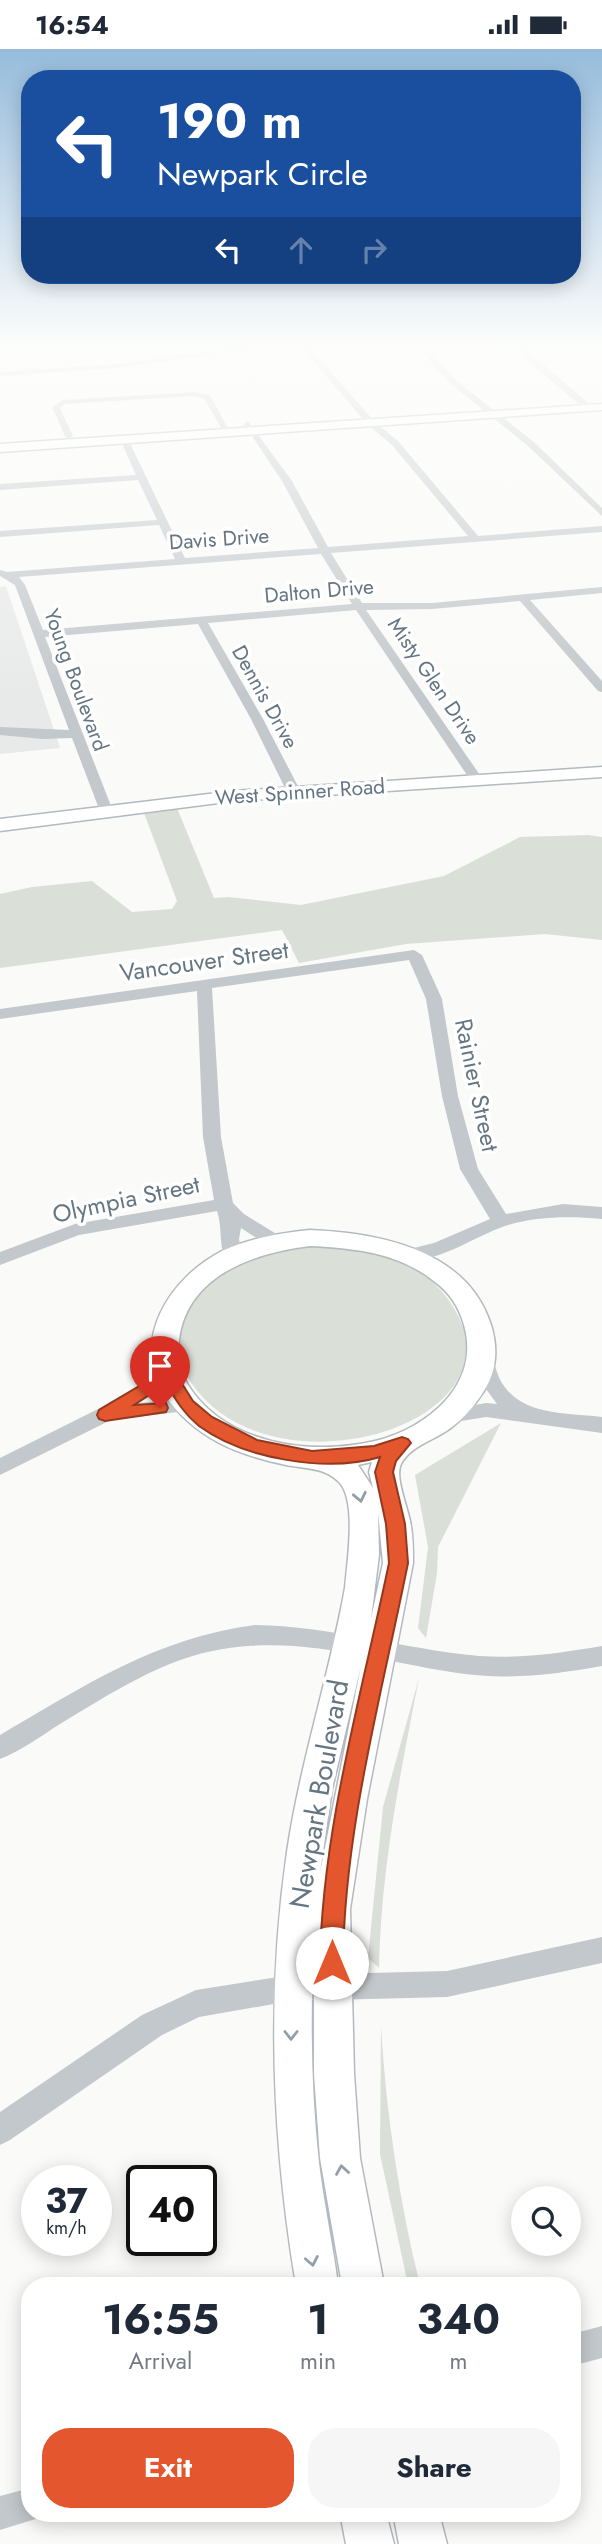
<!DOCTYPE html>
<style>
:root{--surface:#fff;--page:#f6f6f7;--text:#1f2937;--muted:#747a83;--accent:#e4572e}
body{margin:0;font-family:Jost,sans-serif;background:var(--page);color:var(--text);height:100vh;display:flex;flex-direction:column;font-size:26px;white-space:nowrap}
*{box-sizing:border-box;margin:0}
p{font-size:23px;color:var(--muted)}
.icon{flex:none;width:38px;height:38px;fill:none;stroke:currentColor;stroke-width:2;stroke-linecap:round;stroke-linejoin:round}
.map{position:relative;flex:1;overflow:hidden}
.side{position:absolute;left:21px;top:2228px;width:560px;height:245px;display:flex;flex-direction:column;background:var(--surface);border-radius:28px;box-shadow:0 4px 18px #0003}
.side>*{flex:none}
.guide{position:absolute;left:21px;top:21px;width:560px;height:214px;border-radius:28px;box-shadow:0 4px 18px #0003;background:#1a4fa0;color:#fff;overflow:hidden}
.tools{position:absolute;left:511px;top:2137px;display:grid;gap:14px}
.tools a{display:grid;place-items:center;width:70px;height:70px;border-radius:50%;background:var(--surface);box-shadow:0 4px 18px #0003;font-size:35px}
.speed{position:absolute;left:21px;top:2116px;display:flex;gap:14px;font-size:35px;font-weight:700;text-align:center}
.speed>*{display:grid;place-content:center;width:91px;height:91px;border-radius:50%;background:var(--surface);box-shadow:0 4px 18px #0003;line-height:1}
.speed small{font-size:18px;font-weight:400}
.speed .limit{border:4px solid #111;border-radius:10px;background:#fff;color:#111}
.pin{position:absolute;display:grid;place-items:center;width:60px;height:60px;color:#fff;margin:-72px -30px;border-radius:50% 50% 50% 0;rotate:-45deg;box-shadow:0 0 7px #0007}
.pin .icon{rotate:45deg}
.me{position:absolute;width:77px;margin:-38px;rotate:0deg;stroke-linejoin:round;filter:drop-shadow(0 0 5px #0008)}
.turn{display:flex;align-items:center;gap:24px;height:147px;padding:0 21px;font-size:32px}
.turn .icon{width:91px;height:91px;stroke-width:2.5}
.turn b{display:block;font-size:49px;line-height:60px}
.lanes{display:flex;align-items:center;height:66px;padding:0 21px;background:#0003;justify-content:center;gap:35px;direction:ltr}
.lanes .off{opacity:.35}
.eta{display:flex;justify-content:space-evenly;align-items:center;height:119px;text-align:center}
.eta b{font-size:42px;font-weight:700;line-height:49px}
.cta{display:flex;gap:14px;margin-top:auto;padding:14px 21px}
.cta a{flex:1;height:80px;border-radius:28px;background:var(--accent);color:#fff;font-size:28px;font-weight:700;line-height:80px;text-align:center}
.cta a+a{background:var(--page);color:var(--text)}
.status{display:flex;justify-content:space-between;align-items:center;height:49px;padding:0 35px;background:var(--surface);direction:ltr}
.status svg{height:19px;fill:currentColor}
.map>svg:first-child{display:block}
.built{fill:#e8e9e9}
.green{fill:#dadfd7}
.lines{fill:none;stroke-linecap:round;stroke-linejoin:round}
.secondary-casing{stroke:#b3babf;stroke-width:3}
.street{fill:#c3c8cc;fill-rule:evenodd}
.secondary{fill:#fff;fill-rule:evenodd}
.oneway{stroke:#939fa8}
.route{fill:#e4572e;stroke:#94391e;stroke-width:2}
.labels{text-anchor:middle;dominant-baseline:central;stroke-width:7;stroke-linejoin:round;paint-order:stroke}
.far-street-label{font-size:21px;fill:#657683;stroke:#fff}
.street-label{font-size:24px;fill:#657683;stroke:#fff}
.near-street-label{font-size:28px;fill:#657683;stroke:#fff}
</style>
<div class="status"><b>16:54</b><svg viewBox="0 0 49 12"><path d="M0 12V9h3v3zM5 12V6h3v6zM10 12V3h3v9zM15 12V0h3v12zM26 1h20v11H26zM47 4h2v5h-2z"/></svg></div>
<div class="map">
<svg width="602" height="2495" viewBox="0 0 602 2495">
<rect width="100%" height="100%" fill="#fafaf8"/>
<path class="built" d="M6 537 60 699 0 705V538Z"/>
<path class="green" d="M177 759 214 849 228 848 301 856 444 827 520 788 588 786 602 788V891L545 885 406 895 299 914 282 881 0 919V845L32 838 92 832 132 863 172 860 177 852 144 764Z
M317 1197C366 1199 424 1211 452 1256 529 1375 273 1451 192 1335 178 1314 176 1287 187 1265 209 1216 268 1201 317 1197Z
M501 1374 438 1498 437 1524 426 1589 418 1579 428 1498 415 1426Z
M419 1629C400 1726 381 1820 379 1919L368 1909 383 1758Z
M381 1977C386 2064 399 2151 420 2236H408L380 2105Z"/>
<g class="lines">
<defs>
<path id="secondary" d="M602 355V361L0 403V395Z
M602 718V728L234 752 0 782V770L234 742Z
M310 1181C379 1184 467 1200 491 1276 498 1298 497 1322 484 1342 475 1356 465 1368 452 1378 436 1391 411 1396 401 1415 394 1428 409 1461 411 1477 413 1489 413 1502 413 1514L367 1750 350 1860 354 2025 360 2109 384 2236H342L320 2109 314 2025V1893C310 1967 311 2041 319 2114 324 2155 333 2196 338 2236H296C272 2092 266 1948 287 1803 300 1714 329 1628 345 1539 347 1514 357 1454 340 1434 325 1418 306 1420 286 1416 238 1406 194 1389 165 1346 129 1291 171 1228 222 1202 249 1189 281 1184 310 1181ZM310 1197C354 1199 400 1204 435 1233 450 1244 459 1258 464 1276 481 1335 428 1379 375 1392 312 1407 226 1396 188 1336 180 1323 177 1306 179 1291 187 1226 254 1204 310 1197ZM372 1413 369 1423 373 1439 358 1416ZM378 1463 383 1514 371 1570 379 1506ZM361 1617 320 1824 332 1740Z
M340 2464H386L394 2495H346Z
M393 2464H439L447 2495H399Z"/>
</defs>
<use href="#secondary" class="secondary-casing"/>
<path class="street" d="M266 297H308L374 372 398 392 478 487 602 477V483L331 504 362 554H432L602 538V544L530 551 602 632V643L598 642 520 552 432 560 366 561 484 732 478 736 473 735 356 561 208 574 263 670 301 743 294 747 287 743 251 670 198 575 45 588 113 762 111 765H101L72 689 43 690 0 686V678L69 681 15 536 0 527V521L7 523 175 510 159 476 0 488V482L157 471 138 431 0 441V435L136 426 120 390 124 387 128 390 185 509 318 499 282 432 244 375 248 372 292 432 328 498 468 487 392 396 368 376 302 299 222 304 119 319 0 327V323L119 315 222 300ZM321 505 352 555 43 581 25 536 19 528Z
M416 297H424L457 332 534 393 602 459V467L528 397 452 336Z
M514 297H522L592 357V361H586L514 301Z
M194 343 210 346 231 385H225L204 350 194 347 65 355 60 359 73 387 69 390 65 387 52 358 63 351Z
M414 901 422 906 442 950 458 1047 478 1120 506 1165 563 1155 602 1158V1170C570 1167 536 1167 505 1177 477 1186 432 1218 402 1210L400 1206 402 1202 434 1194 490 1170 460 1120 442 1047 426 950 409 911 212 939 221 1088 233 1154 244 1165 283 1189 285 1193 283 1197H269L241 1179 239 1190 242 1207 240 1211H226C218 1196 223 1180 217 1162L79 1186 0 1216V1203L75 1175 214 1151 203 1088 197 942 0 970V960Z
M483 1304 490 1306C496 1316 497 1328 504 1337 525 1367 569 1364 602 1368V1384L486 1368 449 1374 442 1372 439 1367 442 1362 486 1354 497 1355 483 1336 473 1311 476 1306Z
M168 1319 175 1321 178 1326 175 1331 139 1354 187 1349 194 1351 197 1356 194 1361 111 1371 0 1426V1409L98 1360Z
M255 1576C331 1577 403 1600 479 1607 520 1610 561 1604 602 1597V1617C557 1625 511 1631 465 1625 384 1614 305 1586 223 1600 164 1609 110 1645 60 1675 41 1687 21 1702 0 1710V1686C84 1637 156 1589 255 1576Z
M602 1888V1914L447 1948 291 1952 199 1968 162 1986 10 2091 0 2096V2063L142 1966 196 1941 291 1926 447 1922Z
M602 2277V2309L572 2317V2285Z
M30 2439V2464H44L42 2468 0 2481V2447Z"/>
<use href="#secondary" class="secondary"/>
</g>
<defs><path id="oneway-chevron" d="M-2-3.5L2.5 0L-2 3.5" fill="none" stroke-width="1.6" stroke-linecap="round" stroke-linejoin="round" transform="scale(1.75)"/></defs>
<g class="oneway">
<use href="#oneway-chevron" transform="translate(360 1448) rotate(78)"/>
<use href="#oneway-chevron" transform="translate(291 1986) rotate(90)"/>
<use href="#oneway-chevron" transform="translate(342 2121) rotate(-99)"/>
<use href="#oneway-chevron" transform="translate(312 2212) rotate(79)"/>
</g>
<linearGradient id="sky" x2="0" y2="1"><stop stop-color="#96bcdc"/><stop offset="0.46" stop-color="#fdfdfc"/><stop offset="1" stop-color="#fdfdfc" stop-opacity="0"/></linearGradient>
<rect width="602" height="646" fill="url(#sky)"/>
<path class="route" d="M168 1320 174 1322 193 1352 212 1368 257 1391 312 1402 374 1397 402 1388 408 1390 411 1394 396 1412 393 1423 405 1475 408 1514C382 1644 344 1781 343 1914L340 1921 332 1924 324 1921 320 1914C322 1781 362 1644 389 1514L386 1475 375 1423 380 1408C327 1424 244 1410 199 1377 184 1365 176 1351 166 1335L134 1356 166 1354 168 1359 166 1363 105 1372 99 1370 97 1366 99 1361Z"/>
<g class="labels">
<g class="far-street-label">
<text transform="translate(219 490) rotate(-4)">Davis Drive</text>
<text transform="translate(319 542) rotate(-5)">Dalton Drive</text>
<text transform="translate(76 631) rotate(70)">Young Boulevard</text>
<text transform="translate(434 632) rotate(56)">Misty Glen Drive</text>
<text transform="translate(265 648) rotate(61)">Dennis Drive</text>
<text transform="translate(300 743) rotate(-4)">West Spinner Road</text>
</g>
<g class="street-label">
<text transform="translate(204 912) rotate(-8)">Vancouver Street</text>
<text transform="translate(477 1036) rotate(78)">Rainier Street</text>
<text transform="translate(126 1150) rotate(-12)">Olympia Street</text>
</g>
<g class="near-street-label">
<text transform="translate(319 1745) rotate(-80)">Newpark Boulevard</text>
</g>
</g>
</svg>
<div class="tools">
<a><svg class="icon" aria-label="search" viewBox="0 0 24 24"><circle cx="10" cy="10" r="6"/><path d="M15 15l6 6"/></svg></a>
</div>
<div class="speed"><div>37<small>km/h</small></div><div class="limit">40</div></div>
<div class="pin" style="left:160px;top:1359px;background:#d93025"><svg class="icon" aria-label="arrive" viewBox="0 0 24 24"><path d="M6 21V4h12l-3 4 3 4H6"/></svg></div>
<svg class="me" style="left:332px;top:1914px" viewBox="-20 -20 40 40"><circle r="19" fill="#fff"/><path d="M0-13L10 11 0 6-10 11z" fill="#e4572e"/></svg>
<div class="guide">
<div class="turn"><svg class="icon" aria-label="left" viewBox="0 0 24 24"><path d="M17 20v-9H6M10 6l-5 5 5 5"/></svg><div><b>190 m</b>Newpark Circle</div></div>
<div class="lanes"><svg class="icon" aria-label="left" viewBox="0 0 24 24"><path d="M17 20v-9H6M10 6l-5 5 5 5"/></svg><svg class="icon off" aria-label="ahead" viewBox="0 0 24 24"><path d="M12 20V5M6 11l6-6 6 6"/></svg><svg class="icon off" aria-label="right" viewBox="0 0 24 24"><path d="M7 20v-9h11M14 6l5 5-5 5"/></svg></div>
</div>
<section class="side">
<div class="eta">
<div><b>16:55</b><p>Arrival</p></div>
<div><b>1</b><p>min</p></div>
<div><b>340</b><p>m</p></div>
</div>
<div class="cta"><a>Exit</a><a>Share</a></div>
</section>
</div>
